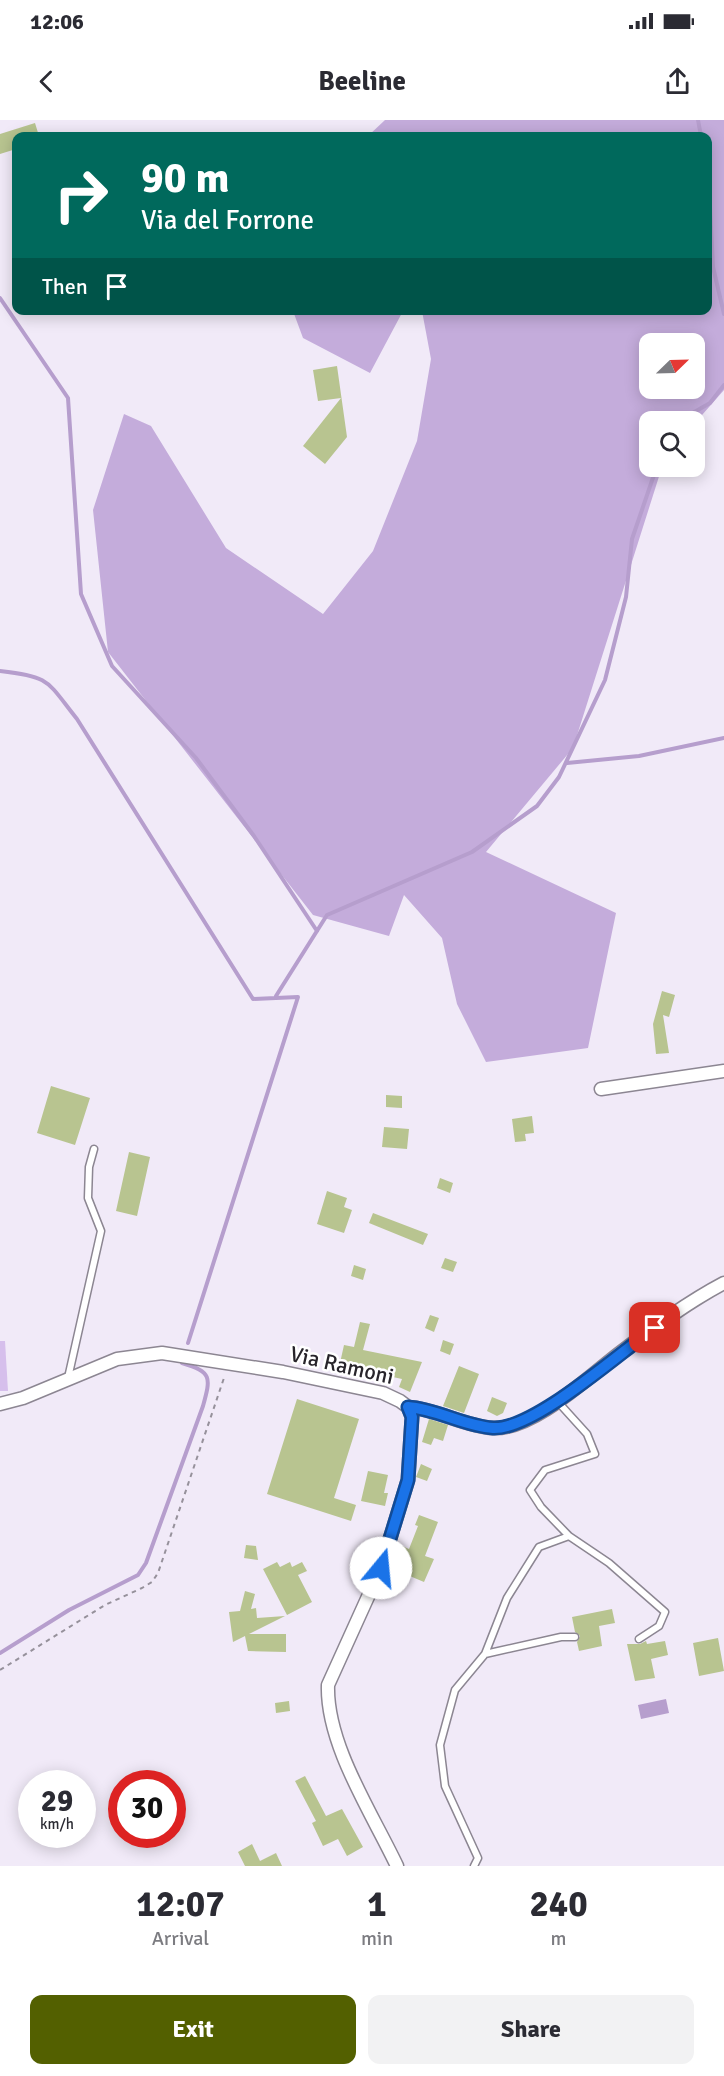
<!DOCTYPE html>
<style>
:root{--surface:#fff;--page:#f2f2f3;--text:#2b2b33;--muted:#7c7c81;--accent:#536000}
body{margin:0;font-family:Signika,sans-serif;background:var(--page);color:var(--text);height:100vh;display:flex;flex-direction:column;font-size:22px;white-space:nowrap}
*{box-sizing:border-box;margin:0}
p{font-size:20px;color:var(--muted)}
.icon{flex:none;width:33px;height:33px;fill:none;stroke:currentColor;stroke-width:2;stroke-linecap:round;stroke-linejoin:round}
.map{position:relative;height:1746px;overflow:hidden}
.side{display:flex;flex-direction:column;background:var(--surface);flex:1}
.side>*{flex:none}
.banner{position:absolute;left:12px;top:12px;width:700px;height:183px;border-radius:12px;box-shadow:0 3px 15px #0003;background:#00695c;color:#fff;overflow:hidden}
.needle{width:39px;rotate:67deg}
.tools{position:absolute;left:639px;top:213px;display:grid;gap:12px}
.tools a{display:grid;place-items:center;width:66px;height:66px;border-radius:12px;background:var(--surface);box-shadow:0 3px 15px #0003;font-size:30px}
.speed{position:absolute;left:18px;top:1650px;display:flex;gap:12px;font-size:30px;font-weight:700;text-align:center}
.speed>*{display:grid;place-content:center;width:78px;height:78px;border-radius:50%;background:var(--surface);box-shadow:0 3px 15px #0003;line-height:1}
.speed small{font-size:15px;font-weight:400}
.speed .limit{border:9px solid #d22;background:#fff;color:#111}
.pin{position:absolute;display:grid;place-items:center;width:51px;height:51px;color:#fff;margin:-26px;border-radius:12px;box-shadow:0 3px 9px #0006}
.me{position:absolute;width:66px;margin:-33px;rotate:17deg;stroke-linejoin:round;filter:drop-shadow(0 0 4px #0008)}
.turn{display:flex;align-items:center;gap:21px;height:126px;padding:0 30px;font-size:27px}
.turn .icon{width:78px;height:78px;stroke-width:2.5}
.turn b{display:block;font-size:42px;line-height:51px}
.then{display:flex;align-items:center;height:57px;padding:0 30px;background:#0003;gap:12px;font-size:22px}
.eta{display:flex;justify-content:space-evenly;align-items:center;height:102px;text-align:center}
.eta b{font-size:36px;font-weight:700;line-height:42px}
.primary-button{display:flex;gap:12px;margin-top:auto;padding:12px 30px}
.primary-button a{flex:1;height:69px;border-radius:12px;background:var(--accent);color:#fff;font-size:24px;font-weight:700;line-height:69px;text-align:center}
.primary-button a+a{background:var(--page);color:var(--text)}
.status{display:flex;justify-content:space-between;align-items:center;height:42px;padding:0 30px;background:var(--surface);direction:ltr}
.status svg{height:16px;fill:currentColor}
header{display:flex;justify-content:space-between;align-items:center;height:78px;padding:0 30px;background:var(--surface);font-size:27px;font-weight:700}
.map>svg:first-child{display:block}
.green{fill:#d6bfec}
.forest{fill:#c4acdb;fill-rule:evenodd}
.water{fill:#b69ecd}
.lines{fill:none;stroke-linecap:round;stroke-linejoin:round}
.stream{stroke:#b69ecd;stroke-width:4}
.building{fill:#b8c490}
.lane-casing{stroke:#8c8692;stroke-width:9}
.street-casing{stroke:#8c8692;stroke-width:15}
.path{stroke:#96919b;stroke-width:2;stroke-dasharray:4.5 4.5;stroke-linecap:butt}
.lane{stroke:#fff;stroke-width:6}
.street{stroke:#fff;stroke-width:12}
.route-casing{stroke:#114b97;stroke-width:15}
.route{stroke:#1a73e8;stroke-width:10}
.labels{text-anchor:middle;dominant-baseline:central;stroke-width:5;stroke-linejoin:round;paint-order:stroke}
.street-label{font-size:22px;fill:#27242a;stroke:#fff}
</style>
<div class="status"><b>12:06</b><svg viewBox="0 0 49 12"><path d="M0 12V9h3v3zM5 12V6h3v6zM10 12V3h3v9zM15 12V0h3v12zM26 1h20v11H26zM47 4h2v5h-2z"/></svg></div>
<header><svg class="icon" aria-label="back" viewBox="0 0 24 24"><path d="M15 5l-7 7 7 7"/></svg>Beeline<svg class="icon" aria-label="share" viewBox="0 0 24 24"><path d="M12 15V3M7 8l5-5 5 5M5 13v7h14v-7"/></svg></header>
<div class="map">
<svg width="724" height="1746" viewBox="0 0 724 1746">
<rect width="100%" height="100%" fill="#f1eaf8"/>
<path class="green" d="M0 1221H5L8 1271H0Z"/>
<path class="forest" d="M385 0H724V270L695 303 650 302V346L662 347 573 628 486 732 616 793 588 928 486 942 457 884 442 818 404 775 389 816 313 795 108 532 93 390 124 294 151 306 226 428 323 494 373 431 417 321 431 239 422 191 708 190V16H368ZM650 224H694V268H650Z
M293 191V190L403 191 370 253 303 218Z"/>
<path class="water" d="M666 1579 669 1593 641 1599 638 1585Z"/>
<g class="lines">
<path class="stream" d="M698 0 701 16
M708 47 713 147 724 194
M0 178 68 278 81 474 112 546 196 638 254 716 317 811
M677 302 710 283 724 265
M0 551C51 557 46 560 77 599L253 879 298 877 188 1223
M567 643 639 636 724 618
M276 876 327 795 472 732 537 686 559 657 605 560 626 477 632 419 657 346
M0 1533 69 1490 138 1455 146 1443 203 1286C211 1257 212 1252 182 1243"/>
</g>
<path class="building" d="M35 3 39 16H16V29L0 34V14Z
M337 246 347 317 325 344 303 326 341 278 318 281 313 250Z
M662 871 675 875 669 897 663 895 669 933 656 934 653 904Z
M51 966 90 978 75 1025 37 1013Z
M386 975 402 976V988L386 987Z
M532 996 534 1013 525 1014 526 1021 515 1022 512 999Z
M384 1007 409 1009 407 1029 382 1027Z
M129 1032 150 1037 137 1096 116 1091Z
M440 1058 453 1063 450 1073 437 1068Z
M327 1071 347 1078 344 1087 352 1090 344 1113 317 1104Z
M373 1093 428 1114 423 1125 369 1103Z
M445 1138 457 1142 453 1152 441 1148Z
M354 1145 366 1149 363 1160 351 1156Z
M430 1195 439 1198 434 1212 425 1208Z
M360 1202 370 1204 363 1230 422 1242 410 1272 399 1267 402 1259 351 1248 349 1254 338 1252 344 1225 354 1227Z
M443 1220 454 1224 450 1235 440 1231Z
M459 1246 479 1254 464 1293 443 1286Z
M492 1277 507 1283 503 1293 497 1296 487 1291Z
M297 1279 359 1299 334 1378 356 1385 351 1401 267 1374Z
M429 1299 448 1305 443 1321 434 1318 431 1325 422 1322Z
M421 1344 432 1349 427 1361 416 1357Z
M368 1351 388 1355 384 1373H388L385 1386 361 1381Z
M419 1395 438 1402 425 1436 434 1439 424 1462 393 1449 402 1426 409 1429 418 1406 415 1405Z
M246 1425 256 1426 258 1440 244 1438Z
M277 1442 280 1447 290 1442 292 1447 302 1442 307 1451 298 1455 312 1482 287 1495 263 1449Z
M245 1471 255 1474 251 1489 256 1488 257 1498 285 1496 249 1514H286V1532L248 1531 245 1516 233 1522 229 1492 240 1491Z
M612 1489 615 1503 599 1506 602 1526 579 1531 577 1522 580 1516 575 1512 572 1497Z
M718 1518 724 1551 699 1556 693 1523Z
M646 1521 647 1524 665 1521 668 1535 651 1539 655 1558 635 1561 627 1524H640Z
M289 1581 290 1591 276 1593 275 1583Z
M305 1656 326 1696 342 1689 363 1727 347 1736 338 1719 323 1726 312 1703 316 1701 295 1661Z
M252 1724 260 1741 276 1733 282 1746H245L238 1732Z"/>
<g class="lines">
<defs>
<path id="lane" d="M68 1258 101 1111 88 1078 89 1047 94 1029
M558 1282 587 1314 595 1334 545 1350 530 1370 541 1387 569 1416 609 1443 665 1492 659 1506 639 1519
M485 1534 507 1478 539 1427 569 1416
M474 1746 478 1738 445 1666 440 1625 455 1570 485 1534 561 1517H575"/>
<path id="street" d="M601 969 724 951
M0 1284 23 1278 117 1239 162 1233 283 1252 383 1273 400 1281 408 1287 412 1297 408 1360 381 1448 328 1565C326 1624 372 1693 397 1746
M408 1287C437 1289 463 1306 493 1308 534 1310 589 1256 621 1232 654 1207 688 1182 724 1163"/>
</defs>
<use href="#lane" class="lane-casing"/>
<use href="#street" class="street-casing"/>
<path class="path" d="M0 1550 105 1485 142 1468 152 1462 158 1453 225 1255"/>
<use href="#lane" class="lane"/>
<use href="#street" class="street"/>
</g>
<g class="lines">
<defs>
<path id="route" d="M381 1448 408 1360 412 1297 408 1287C437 1289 464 1306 493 1308 534 1310 619 1233 655 1208"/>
</defs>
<use href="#route" class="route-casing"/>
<use href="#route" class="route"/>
</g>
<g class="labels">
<g class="street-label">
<text transform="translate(342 1245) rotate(13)">Via Ramoni</text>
</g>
</g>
</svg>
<div class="tools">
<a><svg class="needle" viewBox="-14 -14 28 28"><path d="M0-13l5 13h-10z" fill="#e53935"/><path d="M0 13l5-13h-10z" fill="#7c7c81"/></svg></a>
<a><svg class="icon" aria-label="search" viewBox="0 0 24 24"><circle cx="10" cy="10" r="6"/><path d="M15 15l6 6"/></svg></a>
</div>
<div class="speed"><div>29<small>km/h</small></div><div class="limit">30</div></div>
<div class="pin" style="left:655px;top:1208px;background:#d93025"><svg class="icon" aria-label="arrive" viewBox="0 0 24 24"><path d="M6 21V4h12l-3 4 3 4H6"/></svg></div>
<svg class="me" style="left:381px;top:1448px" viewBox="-20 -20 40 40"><circle r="19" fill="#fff"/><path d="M0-13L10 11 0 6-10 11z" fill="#1a73e8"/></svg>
<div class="banner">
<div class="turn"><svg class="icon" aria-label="right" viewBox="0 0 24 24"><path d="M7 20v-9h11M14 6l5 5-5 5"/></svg><div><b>90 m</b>Via del Forrone</div></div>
<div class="then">Then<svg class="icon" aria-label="arrive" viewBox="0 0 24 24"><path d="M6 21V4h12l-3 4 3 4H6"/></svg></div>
</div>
</div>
<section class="side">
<div class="eta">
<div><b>12:07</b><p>Arrival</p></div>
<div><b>1</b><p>min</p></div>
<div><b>240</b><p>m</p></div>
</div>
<div class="primary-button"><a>Exit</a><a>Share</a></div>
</section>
